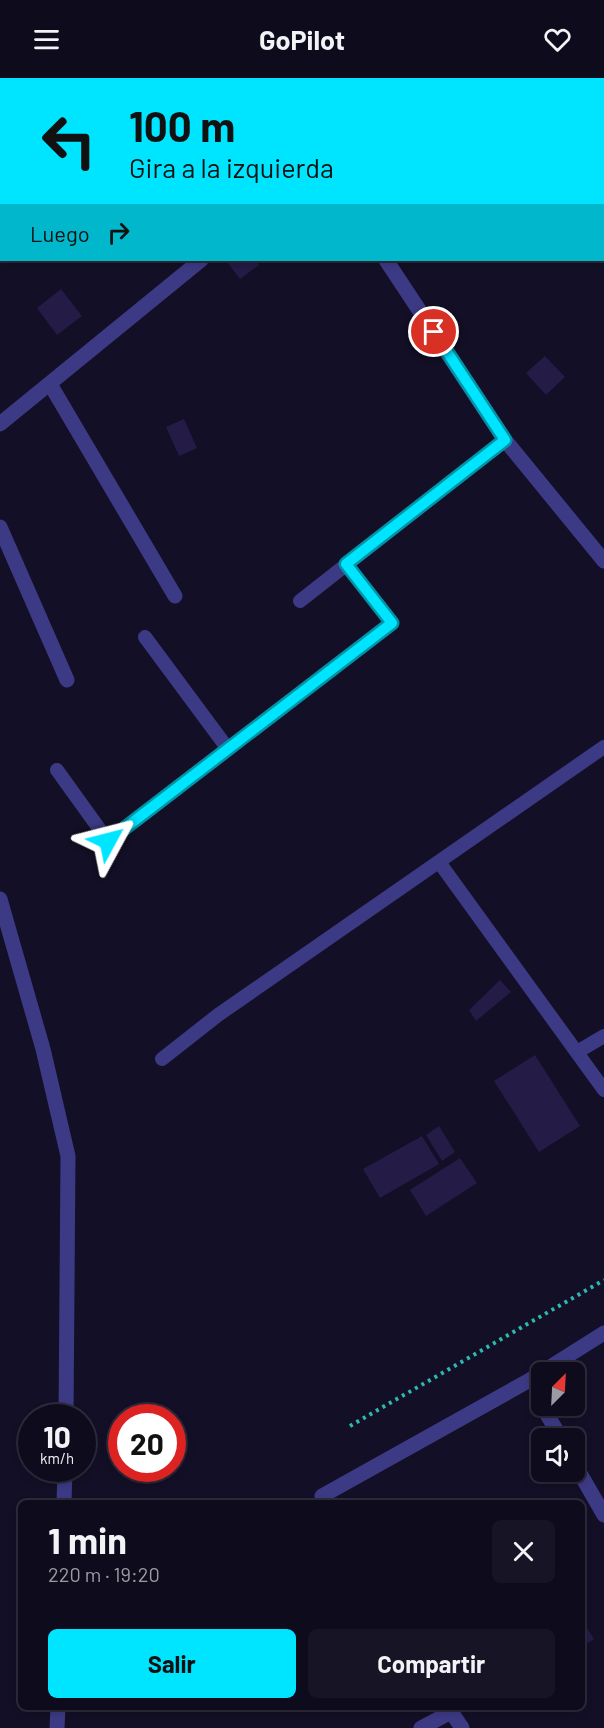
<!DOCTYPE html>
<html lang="es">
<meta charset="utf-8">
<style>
:root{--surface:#0e0b1c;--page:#171425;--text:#f1f3f6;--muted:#9b9ba3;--line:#2e2b3b;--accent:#00e5ff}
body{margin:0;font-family:Barlow,sans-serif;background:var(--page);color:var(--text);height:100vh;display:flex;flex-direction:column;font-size:22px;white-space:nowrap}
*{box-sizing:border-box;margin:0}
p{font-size:20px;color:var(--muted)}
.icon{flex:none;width:33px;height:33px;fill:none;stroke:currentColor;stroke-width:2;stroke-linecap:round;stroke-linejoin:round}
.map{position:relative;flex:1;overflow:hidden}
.side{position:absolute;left:18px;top:1422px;width:567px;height:210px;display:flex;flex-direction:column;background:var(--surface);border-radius:9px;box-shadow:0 3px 9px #0003,0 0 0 2px var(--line)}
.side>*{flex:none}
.top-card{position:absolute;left:0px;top:0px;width:604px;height:183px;box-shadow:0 3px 9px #0003,0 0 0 2px var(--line);background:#00e5ff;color:#111;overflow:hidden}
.needle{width:39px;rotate:24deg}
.fabs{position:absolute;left:531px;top:1284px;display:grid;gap:12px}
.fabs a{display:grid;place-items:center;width:54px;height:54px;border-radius:9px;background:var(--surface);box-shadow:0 3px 9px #0003,0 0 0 2px var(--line);font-size:30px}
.speed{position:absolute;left:18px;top:1326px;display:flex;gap:12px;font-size:30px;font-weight:700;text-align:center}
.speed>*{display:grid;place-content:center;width:78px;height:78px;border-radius:50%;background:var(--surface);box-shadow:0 3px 9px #0003,0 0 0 2px var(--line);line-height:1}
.speed small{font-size:15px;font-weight:400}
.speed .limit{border:9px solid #d22;background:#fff;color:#111}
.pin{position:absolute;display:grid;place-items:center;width:51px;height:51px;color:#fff;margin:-26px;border:3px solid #fff;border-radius:50%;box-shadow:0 2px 6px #0007}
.me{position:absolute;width:66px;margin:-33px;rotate:52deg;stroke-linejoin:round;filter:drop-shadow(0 0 4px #0008)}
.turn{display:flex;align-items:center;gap:21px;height:126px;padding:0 30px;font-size:27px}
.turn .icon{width:78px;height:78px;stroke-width:2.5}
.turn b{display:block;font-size:42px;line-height:51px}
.then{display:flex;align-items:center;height:57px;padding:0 30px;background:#0003;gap:12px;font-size:22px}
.round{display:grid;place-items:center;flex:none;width:63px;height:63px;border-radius:9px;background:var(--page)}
.headline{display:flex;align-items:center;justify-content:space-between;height:102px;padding:0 30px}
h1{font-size:36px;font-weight:700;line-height:45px}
.action{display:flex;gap:12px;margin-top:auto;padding:12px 30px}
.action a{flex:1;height:69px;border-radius:9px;background:var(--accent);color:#111;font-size:24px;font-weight:700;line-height:69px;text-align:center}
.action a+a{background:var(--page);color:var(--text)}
header{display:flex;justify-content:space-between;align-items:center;height:78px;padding:0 30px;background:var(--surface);font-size:27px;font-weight:700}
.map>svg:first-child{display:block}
.building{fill:#241b47}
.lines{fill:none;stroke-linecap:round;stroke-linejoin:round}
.path{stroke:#2fb8b0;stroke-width:4;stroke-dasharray:3 4.5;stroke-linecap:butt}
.service{stroke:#3d3a85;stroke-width:14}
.minor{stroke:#3d3a85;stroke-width:15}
.route-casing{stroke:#0095a6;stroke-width:15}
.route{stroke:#00e5ff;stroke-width:10}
</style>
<header><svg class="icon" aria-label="menu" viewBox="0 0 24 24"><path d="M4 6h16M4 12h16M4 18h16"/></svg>GoPilot<svg class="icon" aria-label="heart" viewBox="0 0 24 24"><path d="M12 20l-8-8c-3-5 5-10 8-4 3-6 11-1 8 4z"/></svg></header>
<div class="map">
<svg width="604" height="1650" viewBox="0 0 604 1650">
<rect width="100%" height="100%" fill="#130f26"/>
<path class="building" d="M230 182H256L259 187 240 201 227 184Z
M61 211 82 238 57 257 37 230Z
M545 278 565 299 546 317 526 295Z
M184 341 197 370 179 378 166 349Z
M500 902 511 914 476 943 469 932Z
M535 977 580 1048 539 1074 494 1003Z
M439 1048 455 1074 442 1083 426 1057Z
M422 1058 439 1086 380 1120 363 1091Z
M460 1080 477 1105 426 1138 410 1112Z
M582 1542 594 1561 582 1569Z"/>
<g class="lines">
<path class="path" d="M350 1348 604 1202"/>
<path class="service" d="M300 523 505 362
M145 559 228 671
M57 692 108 763 392 545 346 486
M439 784 604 1012
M577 974 604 958
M162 981 218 937 604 669"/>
<path class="minor" d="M261 0 262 2
M17 2 19 0
M0 16 2 14
M386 182 505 362 604 483
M50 306 175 518
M0 346 201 182
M0 449 67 602
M0 821 43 971 68 1078 66 1340
M542 1328 561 1360
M574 1385 604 1437
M322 1418 528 1303 604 1255
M64 1425 65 1390
M448 1629 462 1650
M57 1650 58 1629
M421 1650 451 1634"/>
</g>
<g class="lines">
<defs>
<path id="route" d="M108 763 392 545 346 486 505 362 434 254"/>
</defs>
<use href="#route" class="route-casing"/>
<use href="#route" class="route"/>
</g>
</svg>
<div class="fabs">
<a><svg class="needle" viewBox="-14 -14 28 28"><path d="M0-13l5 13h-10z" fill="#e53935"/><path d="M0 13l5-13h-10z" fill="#9b9ba3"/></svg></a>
<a><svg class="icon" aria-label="sound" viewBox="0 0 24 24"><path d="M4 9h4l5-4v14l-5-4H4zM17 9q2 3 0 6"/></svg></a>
</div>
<div class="speed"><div>10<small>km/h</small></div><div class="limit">20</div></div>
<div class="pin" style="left:434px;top:254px;background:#d93025"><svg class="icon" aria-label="arrive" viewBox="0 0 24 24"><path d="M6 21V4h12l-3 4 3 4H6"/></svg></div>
<svg class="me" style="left:108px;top:763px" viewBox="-20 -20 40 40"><path d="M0-17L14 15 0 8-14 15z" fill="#00e5ff" stroke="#fff" stroke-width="4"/></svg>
<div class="top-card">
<div class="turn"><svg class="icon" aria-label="left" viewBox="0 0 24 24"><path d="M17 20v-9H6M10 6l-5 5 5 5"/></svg><div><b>100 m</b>Gira a la izquierda</div></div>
<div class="then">Luego<svg class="icon" aria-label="right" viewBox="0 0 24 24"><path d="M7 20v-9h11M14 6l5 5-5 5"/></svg></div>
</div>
<section class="side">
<div class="headline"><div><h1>1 min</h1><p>220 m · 19:20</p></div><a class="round"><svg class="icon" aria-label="close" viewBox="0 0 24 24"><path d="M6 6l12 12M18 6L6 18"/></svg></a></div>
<div class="action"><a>Salir</a><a>Compartir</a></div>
</section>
</div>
